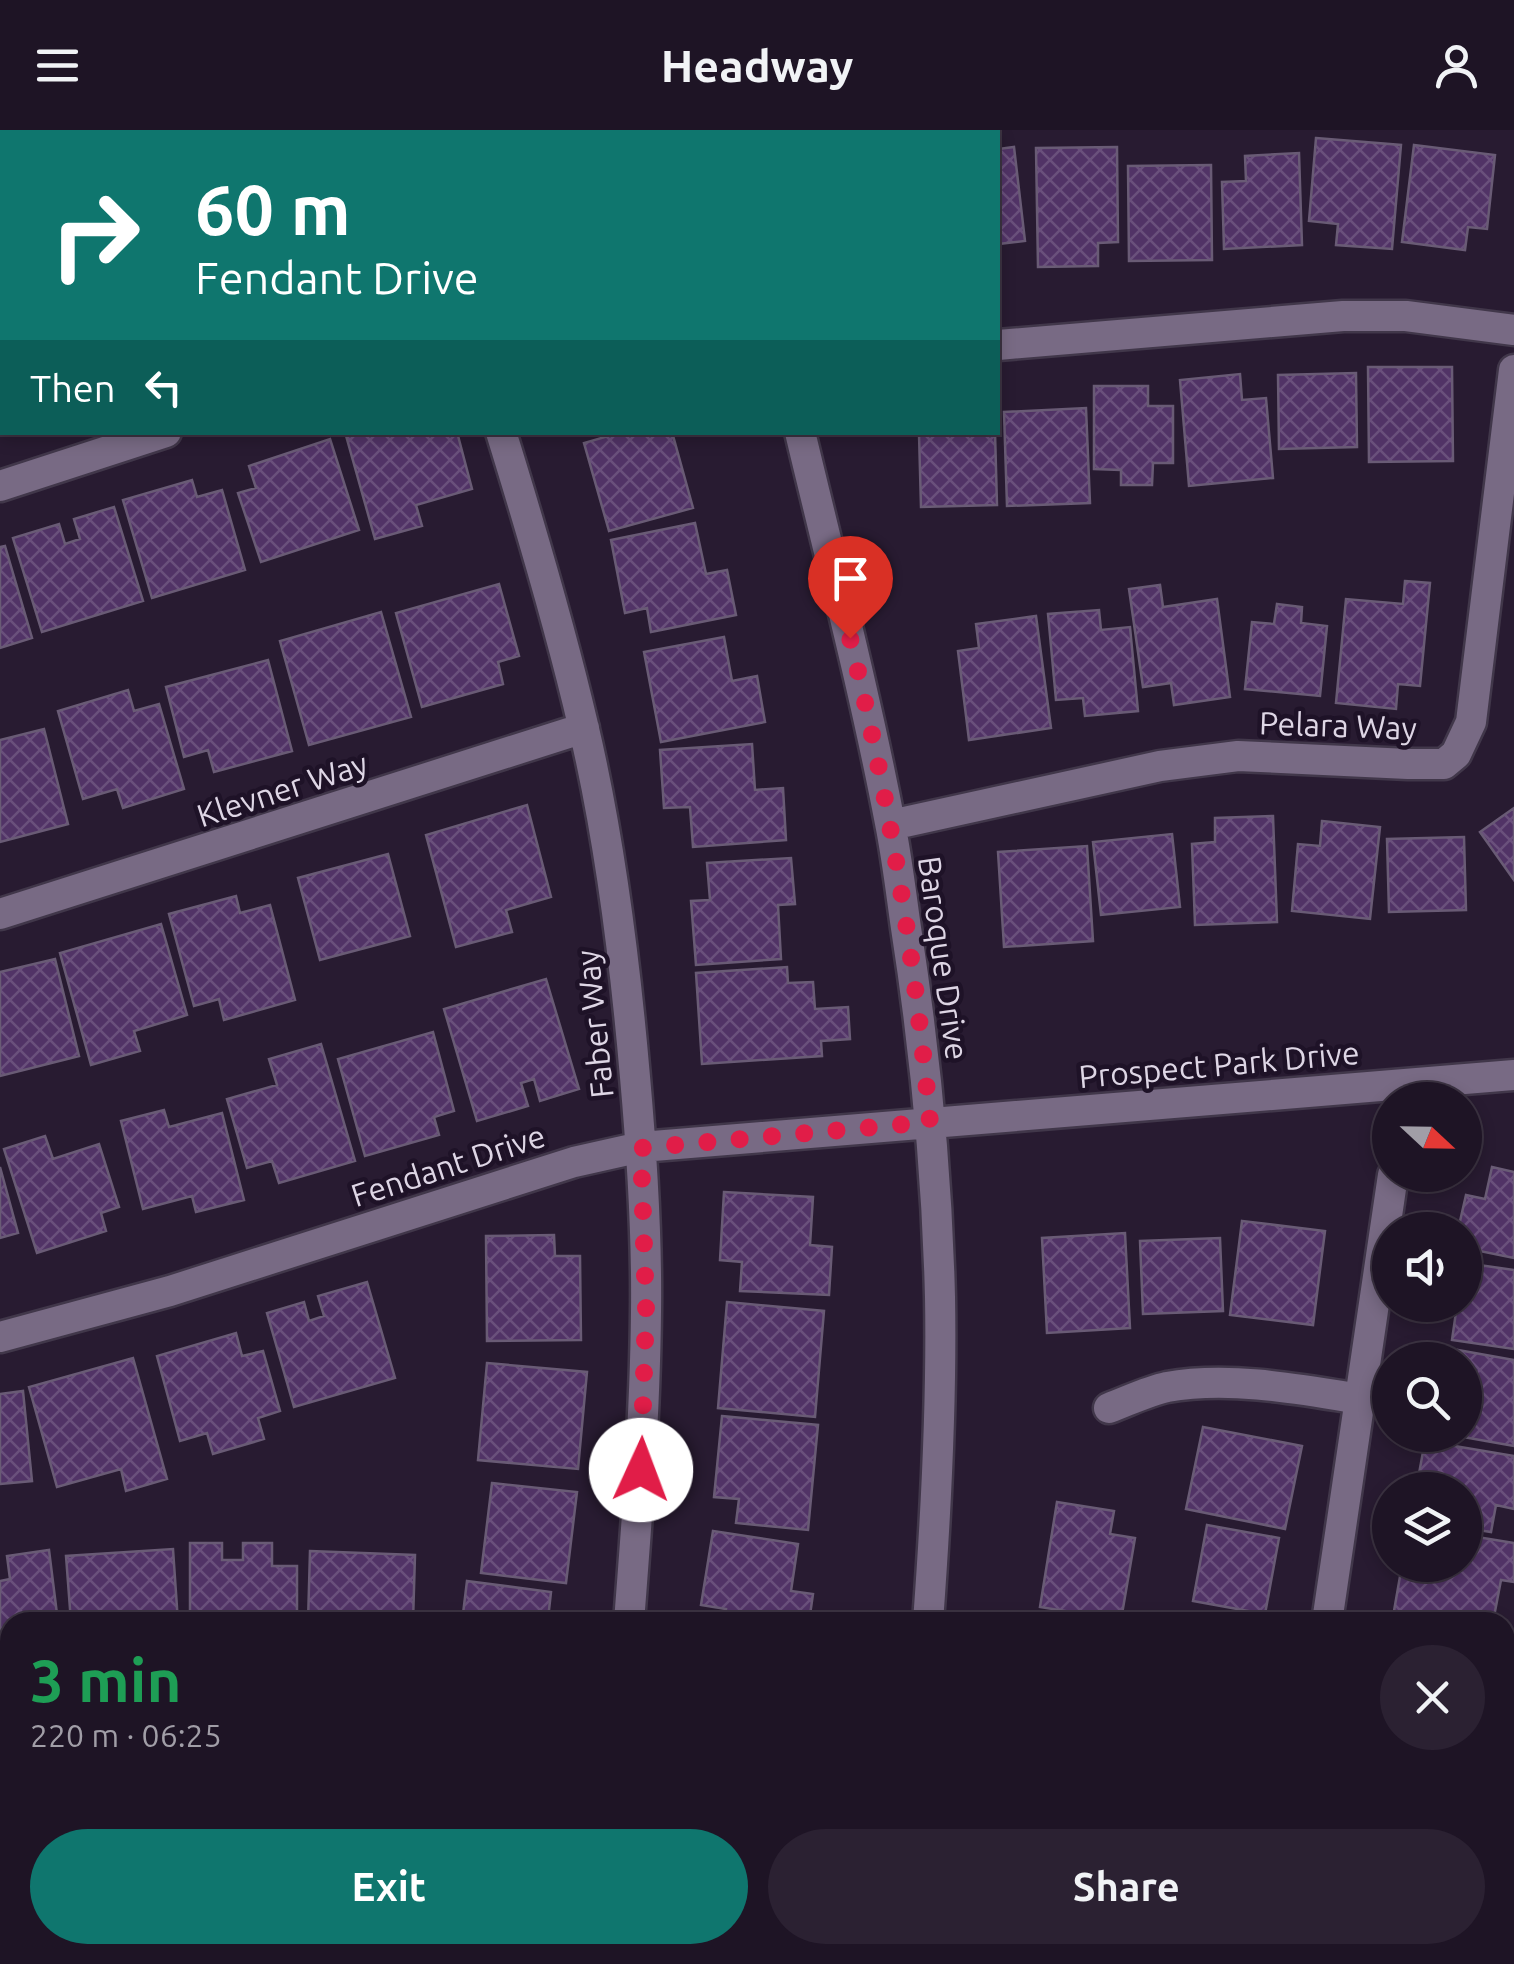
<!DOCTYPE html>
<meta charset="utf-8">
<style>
:root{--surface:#1e1425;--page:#2b2132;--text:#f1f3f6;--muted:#a19ea7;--line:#3c3342;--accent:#0f766e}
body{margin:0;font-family:Ubuntu,sans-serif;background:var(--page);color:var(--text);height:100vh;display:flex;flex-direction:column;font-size:38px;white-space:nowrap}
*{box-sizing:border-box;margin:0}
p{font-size:32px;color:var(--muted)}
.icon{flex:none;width:55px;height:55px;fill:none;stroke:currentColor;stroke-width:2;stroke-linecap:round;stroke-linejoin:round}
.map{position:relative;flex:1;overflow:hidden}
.drawer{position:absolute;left:0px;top:1482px;width:1515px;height:352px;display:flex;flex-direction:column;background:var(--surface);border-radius:30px 30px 0 0;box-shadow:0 5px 15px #0003,0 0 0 2px var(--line)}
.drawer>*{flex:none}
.banner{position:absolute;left:0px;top:0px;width:1000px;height:305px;box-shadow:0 5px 15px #0003,0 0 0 2px var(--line);background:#0f766e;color:#fff;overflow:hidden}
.needle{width:65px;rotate:112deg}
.tools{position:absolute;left:1372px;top:952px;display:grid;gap:20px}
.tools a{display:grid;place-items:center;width:110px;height:110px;border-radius:50%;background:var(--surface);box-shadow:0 5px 15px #0003,0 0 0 2px var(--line);font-size:50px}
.pin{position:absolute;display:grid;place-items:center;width:85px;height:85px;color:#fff;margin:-102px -42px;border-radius:50% 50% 50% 0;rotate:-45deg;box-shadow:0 0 10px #0007}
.pin .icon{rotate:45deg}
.me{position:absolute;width:110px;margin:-55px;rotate:2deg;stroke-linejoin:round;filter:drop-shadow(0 0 8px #0008)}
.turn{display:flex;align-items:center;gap:35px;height:210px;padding:0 30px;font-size:45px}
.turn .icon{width:130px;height:130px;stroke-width:2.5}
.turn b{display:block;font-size:70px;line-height:85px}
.then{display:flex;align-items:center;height:95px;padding:0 30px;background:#0003;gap:20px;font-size:38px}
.round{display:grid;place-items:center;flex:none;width:105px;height:105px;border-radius:52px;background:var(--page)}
.summary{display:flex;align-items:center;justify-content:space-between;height:170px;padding:0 30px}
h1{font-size:60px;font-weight:600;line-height:75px;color:#1e9e55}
.cta{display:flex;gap:20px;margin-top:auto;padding:20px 30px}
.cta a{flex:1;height:115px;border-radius:60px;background:var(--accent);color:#fff;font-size:40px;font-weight:600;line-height:115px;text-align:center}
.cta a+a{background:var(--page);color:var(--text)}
header{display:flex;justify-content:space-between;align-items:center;height:130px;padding:0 30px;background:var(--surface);font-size:45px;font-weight:600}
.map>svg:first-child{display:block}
.building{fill:url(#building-cross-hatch);stroke:#695b75;stroke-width:2.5}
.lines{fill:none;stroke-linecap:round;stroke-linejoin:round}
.minor-casing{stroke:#41374a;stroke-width:35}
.minor{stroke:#786a84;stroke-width:30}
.route{stroke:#e11d48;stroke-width:18;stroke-dasharray:0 32.4}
.labels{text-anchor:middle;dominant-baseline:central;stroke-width:9;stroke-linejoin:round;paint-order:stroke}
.street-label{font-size:32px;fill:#ded6e5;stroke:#1e1227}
</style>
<header><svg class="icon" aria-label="menu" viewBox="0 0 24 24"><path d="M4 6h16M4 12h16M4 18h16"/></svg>Headway<svg class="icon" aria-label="person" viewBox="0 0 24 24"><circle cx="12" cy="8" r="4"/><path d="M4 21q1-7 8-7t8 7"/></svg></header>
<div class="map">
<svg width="1514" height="1834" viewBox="0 0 1514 1834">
<defs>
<pattern id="building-cross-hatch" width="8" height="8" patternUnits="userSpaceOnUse" patternTransform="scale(2.5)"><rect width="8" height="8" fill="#513366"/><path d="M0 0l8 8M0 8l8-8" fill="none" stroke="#6a507c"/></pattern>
</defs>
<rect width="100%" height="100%" fill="#281b31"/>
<path class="building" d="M20 0H131L132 2H21Z
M139 0H249L250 2H140Z
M2 8V109L0 110V9Z
M1316 8 1401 15 1392 119 1336 115 1338 94 1309 91Z
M1414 15 1495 25 1487 99 1468 97 1465 120 1402 112Z
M1014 17 1025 111 998 114V19Z
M1117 17 1118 112 1098 113V136L1038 137 1036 18Z
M1299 23 1302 115 1224 119 1222 52 1246 51 1245 26Z
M1211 35 1212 130 1129 131 1128 36Z
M1368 237H1452L1453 331 1369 332Z
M1356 243 1357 317 1279 319 1278 245Z
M1240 244 1242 270 1266 268 1273 348 1189 356 1180 250Z
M1094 256H1148V276H1173V333H1153L1152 355H1121V340L1094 339Z
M1086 278 1090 373 1007 376 1004 282Z
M345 302H457L472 359 416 375 422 396 375 409Z
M622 302H672L693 378 609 401 584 313Z
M995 302 997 375 921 377 919 304Z
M330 309 359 400 261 432 238 363 256 358 249 336Z
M192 350 197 367 222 360 245 440 152 468 123 370Z
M114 377 143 471 42 502 13 408 59 394 65 414 80 409 74 389Z
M695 393 706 444 727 440 736 485 651 502 647 478 625 483 611 410Z
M5 416 32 508 0 518V417Z
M1405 451 1430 453 1420 556 1398 554 1396 579 1336 573 1346 469 1403 474Z
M499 454 519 526 498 532 503 554 422 577 396 483Z
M1160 455 1163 477 1217 469 1230 567 1174 575 1171 553 1143 557 1129 459Z
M1277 474 1302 477 1301 493 1327 496 1320 566 1245 559 1252 492 1274 494Z
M1099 480 1101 500 1130 497 1138 581 1085 586 1083 568 1056 570 1048 484Z
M381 482 411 587 309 615 280 511Z
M1036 486 1051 598 969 610 958 521 979 518 976 494Z
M724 507 732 551 757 546 765 592 661 612 644 522Z
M268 530 292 621 214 642 208 620 184 627 166 557Z
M128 560 134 581 159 574 184 659 123 678 117 659 83 669 58 581Z
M44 599 68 694 0 712V610Z
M752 614 755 660 783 658 786 710 693 717 690 677 664 678 660 620Z
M527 675 551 767 506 780 512 802 456 817 426 705Z
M1514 678V750L1480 702Z
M1273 686 1277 792 1195 795 1192 714 1215 712V688Z
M1322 691 1380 697 1370 789 1292 781 1298 714 1320 716Z
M1172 704 1180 777 1101 785 1093 712Z
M1464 707 1466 780 1389 782 1387 709Z
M1087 716 1093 811 1004 817 998 722Z
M388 724 410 806 320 830 298 748Z
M791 728 795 774 778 775 781 829 696 835 691 771 710 770 707 733Z
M236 766 240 783 270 775 295 870 224 890 219 869 194 876 169 784Z
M161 794 187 885 134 901 140 921 91 935 60 823Z
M55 829 79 926 0 946V842Z
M787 837 788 853 813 852 815 879 848 877 850 909 821 911 822 926 702 934 696 843Z
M546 849 579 959 540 971 534 949 521 953 528 976 477 991 444 879Z
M433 902 454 981 434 987 439 1005 365 1026 338 929Z
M321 914 355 1031 279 1053 272 1031 247 1038 227 969 277 955 269 929Z
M164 980 169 997 222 983 244 1070 196 1082 192 1066 143 1079 121 991Z
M45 1006 53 1029 99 1014 119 1077 101 1083 106 1101 37 1123 4 1019Z
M0 1037 18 1103 0 1108Z
M1492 1037 1514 1042V1128L1465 1118V1100H1458L1466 1065 1485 1069Z
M724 1062 813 1067 810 1115 832 1117 829 1165 740 1161 742 1132 720 1130Z
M1242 1091 1325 1101 1313 1195 1230 1185Z
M1125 1103 1130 1198 1047 1203 1042 1108Z
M554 1105 555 1126H580L581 1210 487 1211 486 1106Z
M1220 1108 1223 1181 1143 1184 1140 1111Z
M1465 1133 1514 1140V1219L1452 1210 1457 1175H1465Z
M367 1152 395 1248 294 1277 267 1183 304 1172 309 1191 324 1186 318 1166Z
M727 1172 824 1181 815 1287 718 1278Z
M236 1203 242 1226 263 1221 280 1281 258 1288 264 1309 213 1324 207 1303 180 1311 157 1226Z
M1458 1220 1514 1230V1316L1452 1305H1465V1230H1456Z
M133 1228 167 1349 126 1361 121 1339 57 1357 29 1257Z
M487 1233 587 1242 578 1339 478 1330Z
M23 1261 32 1351 0 1354V1264Z
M722 1286 818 1295 808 1400 736 1393 739 1369 714 1367Z
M1203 1297 1302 1316 1285 1399 1186 1379Z
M1425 1311 1514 1326V1379L1496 1375 1491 1402 1465 1398V1360H1416Z
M492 1353 577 1362 566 1453 481 1443Z
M1057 1372 1114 1381 1110 1404 1135 1408 1121 1490 1040 1477Z
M1207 1395 1279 1408 1265 1484 1193 1471Z
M713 1401 798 1414 791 1461 813 1464 809 1492H724L726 1479 701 1475Z
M1465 1405 1514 1413V1452L1501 1450 1493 1492H1461L1394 1481 1402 1435H1465Z
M190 1413H222V1430H243V1413H272V1436H297V1492H190Z
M173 1419 178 1492H71L66 1426Z
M49 1420 58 1492H10V1553L0 1555V1451L10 1449 7 1426Z
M310 1421 415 1425 413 1492H308Z
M467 1451 551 1462 548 1489 570 1492H462Z
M1188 1482 1244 1492H1186Z
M0 1811 10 1815V1825H36L59 1834H0Z
M215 1825H327L325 1834H213Z
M409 1825H524L521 1834H406Z
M673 1825H765L762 1834H670Z
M1124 1825H1223L1221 1834H1122Z
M1346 1825H1440L1439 1834H1345Z"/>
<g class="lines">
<defs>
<path id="minor" d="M405 0 406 2
M714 0 715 2
M998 215 1343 186H1406L1514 200
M501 302C531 399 560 496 583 595 610 709 625 830 635 947 642 1025 647 1104 646 1182 645 1286 637 1389 629 1492
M800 302C831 432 865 562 890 693 897 728 901 763 906 798 925 920 937 1044 940 1167 942 1276 936 1384 928 1492
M0 356 166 302
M891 695 1160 636 1238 626 1408 634H1444L1456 624 1471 592 1514 240
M0 784 584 598
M0 1207 170 1161 574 1032 641 1017 1514 945
M1109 1278C1128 1271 1148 1261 1167 1257 1229 1246 1299 1259 1360 1269
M1327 1492 1393 1045
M0 1631 10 1628
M146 1834 149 1825
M586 1834 588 1825
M873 1834 875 1825
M1276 1834 1277 1825"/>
</defs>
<use href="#minor" class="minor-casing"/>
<use href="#minor" class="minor"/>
</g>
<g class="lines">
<path class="route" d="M641 1340 646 1179 641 1018 930 992C915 829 889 667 850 508"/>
</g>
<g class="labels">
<g class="street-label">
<text transform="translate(1338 595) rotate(2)">Pelara Way</text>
<text transform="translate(282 659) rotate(-18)">Klevner Way</text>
<text transform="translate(944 828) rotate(82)">Baroque Drive</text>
<text transform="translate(594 894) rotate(-96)">Faber Way</text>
<text transform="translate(1219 934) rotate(-5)">Prospect Park Drive</text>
<text transform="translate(448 1035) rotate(-18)">Fendant Drive</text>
</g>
</g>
</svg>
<div class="tools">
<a><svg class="needle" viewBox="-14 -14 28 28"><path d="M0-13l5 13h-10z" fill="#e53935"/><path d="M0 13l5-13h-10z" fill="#a19ea7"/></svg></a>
<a><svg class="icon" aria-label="sound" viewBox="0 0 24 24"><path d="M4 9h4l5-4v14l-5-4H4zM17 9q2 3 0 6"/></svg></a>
<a><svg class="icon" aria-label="search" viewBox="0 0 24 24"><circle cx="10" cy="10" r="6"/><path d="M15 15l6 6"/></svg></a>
<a><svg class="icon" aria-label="layers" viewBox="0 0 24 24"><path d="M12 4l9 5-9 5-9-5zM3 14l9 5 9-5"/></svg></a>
</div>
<div class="pin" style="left:850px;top:508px;background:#d93025"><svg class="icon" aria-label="arrive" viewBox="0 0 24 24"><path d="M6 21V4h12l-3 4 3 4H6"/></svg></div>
<svg class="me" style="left:641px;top:1340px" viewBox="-20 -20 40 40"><circle r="19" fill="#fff"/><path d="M0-13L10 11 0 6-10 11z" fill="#e11d48"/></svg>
<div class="banner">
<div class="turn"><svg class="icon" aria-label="right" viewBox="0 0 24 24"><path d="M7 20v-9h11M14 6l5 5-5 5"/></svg><div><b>60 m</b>Fendant Drive</div></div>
<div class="then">Then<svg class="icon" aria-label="left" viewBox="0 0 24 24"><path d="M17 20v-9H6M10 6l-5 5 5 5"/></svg></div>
</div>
<section class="drawer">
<div class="summary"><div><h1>3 min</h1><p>220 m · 06:25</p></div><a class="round"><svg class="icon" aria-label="close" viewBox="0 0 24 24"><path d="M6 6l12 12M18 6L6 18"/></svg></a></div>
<div class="cta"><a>Exit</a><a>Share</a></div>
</section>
</div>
